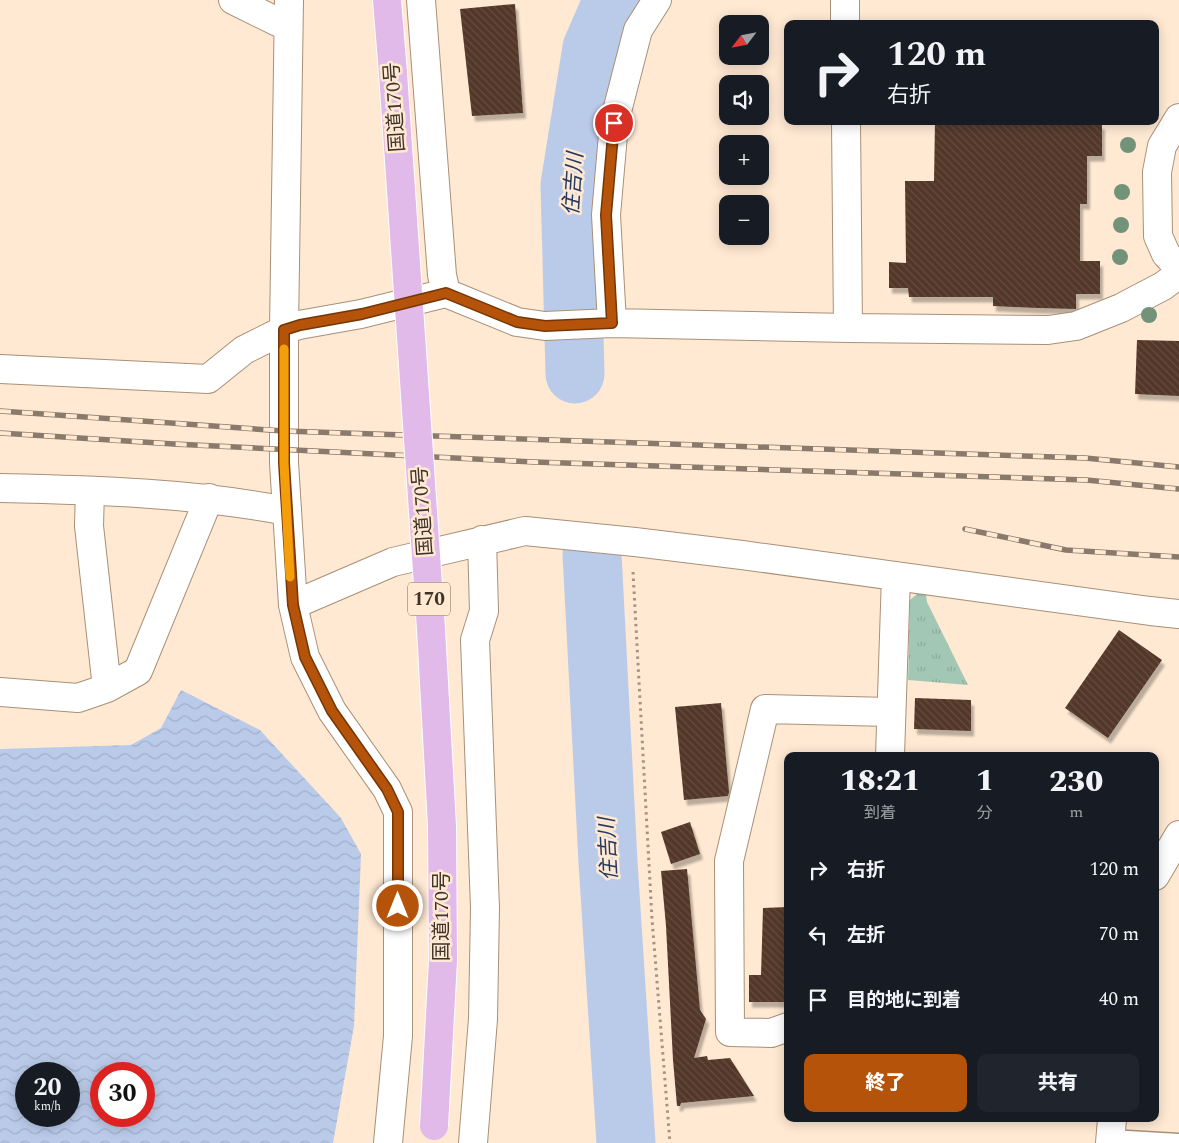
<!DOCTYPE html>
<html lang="ja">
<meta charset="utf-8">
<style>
:root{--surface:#171b24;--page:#20242c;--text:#f1f3f6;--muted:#9ea1a6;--accent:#b45309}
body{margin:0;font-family:Spectral,"Noto Sans JP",serif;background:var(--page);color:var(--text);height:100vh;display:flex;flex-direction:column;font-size:19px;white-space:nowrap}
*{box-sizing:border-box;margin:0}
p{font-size:16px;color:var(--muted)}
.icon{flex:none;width:28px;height:28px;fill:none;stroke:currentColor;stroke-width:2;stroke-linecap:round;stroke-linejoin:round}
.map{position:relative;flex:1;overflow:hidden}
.details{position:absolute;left:784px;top:752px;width:375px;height:370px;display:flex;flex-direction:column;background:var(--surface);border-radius:10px;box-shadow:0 2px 12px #0003}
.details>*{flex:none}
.top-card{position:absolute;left:784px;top:20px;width:375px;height:105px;border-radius:10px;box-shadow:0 2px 12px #0003;background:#171b24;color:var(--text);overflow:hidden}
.needle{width:32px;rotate:238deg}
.buttons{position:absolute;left:719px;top:15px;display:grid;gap:10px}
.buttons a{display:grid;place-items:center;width:50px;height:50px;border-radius:10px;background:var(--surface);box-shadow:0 2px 12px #0003;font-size:25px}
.speed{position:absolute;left:15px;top:1062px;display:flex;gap:10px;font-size:25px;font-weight:700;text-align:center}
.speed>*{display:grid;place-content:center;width:65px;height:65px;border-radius:50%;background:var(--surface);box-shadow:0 2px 12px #0003;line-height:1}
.speed small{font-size:12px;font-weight:400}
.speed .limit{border:8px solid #d22;background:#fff;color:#111}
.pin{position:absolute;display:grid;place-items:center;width:42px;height:42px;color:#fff;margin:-21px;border:2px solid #fff;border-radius:50%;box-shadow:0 1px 5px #0007}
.me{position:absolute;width:55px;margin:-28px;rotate:0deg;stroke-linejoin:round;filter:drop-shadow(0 0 4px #0008)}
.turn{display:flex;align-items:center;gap:18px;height:105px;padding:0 20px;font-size:22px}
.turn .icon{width:65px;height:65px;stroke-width:2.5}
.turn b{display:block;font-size:35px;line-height:42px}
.eta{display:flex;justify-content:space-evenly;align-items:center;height:85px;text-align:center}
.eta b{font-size:30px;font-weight:800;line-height:35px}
.action{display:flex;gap:10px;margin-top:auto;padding:10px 20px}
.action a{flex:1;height:58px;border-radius:10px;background:var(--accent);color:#fff;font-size:20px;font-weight:800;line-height:58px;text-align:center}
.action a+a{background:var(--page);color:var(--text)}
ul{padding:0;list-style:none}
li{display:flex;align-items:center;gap:15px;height:65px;padding:0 20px}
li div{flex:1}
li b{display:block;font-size:19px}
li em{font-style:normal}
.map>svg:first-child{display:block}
.grass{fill:url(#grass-tufts)}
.water{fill:url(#water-waves);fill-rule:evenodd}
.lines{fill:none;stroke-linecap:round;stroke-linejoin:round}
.river{stroke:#bacbea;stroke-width:59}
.building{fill:url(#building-back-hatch);filter:url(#shadow)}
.service-casing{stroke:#a99077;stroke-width:19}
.minor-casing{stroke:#a99077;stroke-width:30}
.tertiary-casing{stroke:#a99077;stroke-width:30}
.trunk-casing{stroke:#fff;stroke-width:30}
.path{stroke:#a49383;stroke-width:3;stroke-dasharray:2.5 4;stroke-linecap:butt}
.service{stroke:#fff;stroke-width:16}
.minor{stroke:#fff;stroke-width:28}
.tertiary{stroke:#fff;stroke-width:28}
.trunk{stroke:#e2baea;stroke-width:28}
.rail-casing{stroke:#8a7a6c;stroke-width:5.5}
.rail{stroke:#ffe9d3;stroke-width:4;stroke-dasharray:11;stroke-linecap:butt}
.trunk-bridge-casing{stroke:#fff;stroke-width:30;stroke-linecap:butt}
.trunk-bridge{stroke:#e2baea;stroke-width:28}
.tree{fill:#73927a}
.route-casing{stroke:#753606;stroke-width:12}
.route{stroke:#b45309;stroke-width:9}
.slow{stroke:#f59e0b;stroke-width:9}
.labels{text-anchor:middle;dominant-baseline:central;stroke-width:5;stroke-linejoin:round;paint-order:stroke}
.shield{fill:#ffe9d3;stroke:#786a5c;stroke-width:1}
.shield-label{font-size:19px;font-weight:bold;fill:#3e3329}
.street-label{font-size:20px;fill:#3e3329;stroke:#ffe9d3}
.water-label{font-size:21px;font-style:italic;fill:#263b64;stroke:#ffe9d3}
</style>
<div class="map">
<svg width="1179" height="1143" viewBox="0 0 1179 1143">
<defs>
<pattern id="grass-tufts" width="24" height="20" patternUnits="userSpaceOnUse" patternTransform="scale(1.25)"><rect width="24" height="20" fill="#a3c7b5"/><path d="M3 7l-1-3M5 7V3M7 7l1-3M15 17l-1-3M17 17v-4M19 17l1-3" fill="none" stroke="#8dab9c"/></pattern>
<pattern id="water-waves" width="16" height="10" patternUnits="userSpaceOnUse" patternTransform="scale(1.25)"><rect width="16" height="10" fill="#bacbea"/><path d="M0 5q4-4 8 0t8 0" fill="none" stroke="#a1afc9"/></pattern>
<pattern id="building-back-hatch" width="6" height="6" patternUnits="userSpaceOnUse" patternTransform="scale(1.25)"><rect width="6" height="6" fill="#533729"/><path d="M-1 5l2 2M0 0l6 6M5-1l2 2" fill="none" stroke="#644c40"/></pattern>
<filter id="shadow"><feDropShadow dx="3" dy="5.5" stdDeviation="1" flood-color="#0004"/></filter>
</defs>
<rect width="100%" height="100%" fill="#ffe9d3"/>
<path class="grass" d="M925 587 927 602 968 685 908 680 910 600Z"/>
<path class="water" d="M181 690 260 730 341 818 361 854 354 1026 333 1143H0V749L131 745 161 728ZM26 1074H69V1116H26ZM101 1074H144V1116H101Z"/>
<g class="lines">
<path class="river" d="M575 374 570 185 592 48 613 0
M592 554 608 862 626 1143"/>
</g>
<path class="building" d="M515 4 523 113 472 116 460 9Z
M935 121 1102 124V156H1087V204H1080V261H1100V294H1076V309L1038 308 993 306V297H909L908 288H889V262L906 263 905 181H934Z
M1137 340 1179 341V396L1135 394Z
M1119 630 1162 660 1108 738 1065 708Z
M915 698 971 700V731L914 729Z
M721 703 729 792 728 796 684 800 675 707Z
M690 822 700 854 671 864 661 832Z
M687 869 700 1010 706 1019 694 1058 707 1056 708 1060 730 1058 754 1096 681 1103 680 1106H677L673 1060 666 926 661 871Z
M788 907V1002H749V975H761L763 908Z"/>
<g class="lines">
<defs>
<path id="service" d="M1111 1138 1179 1142"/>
<path id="minor" d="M233 0 288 27
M289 0 284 330V463L293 605 305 657 332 711 387 789 398 812V1036L388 1143
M421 0 442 275 446 293
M845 0V24
M1179 118 1162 146 1157 172 1158 236 1166 254 1179 268
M846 121 848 328
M612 323 606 215 614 123 638 30 657 0
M0 369 208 379 244 350 284 330 299 325 361 314 446 293 517 322 545 326 612 323 848 328 1048 330 1076 326 1121 308 1163 286 1179 274
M90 491 89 526 107 688
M293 605 393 562 525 531 635 542 742 555 1150 611 1179 614
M0 692 78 698 107 688 138 671 209 498
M890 756 896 576
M788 1027 771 1033 730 1032 729 861 765 709 890 712
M473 1143 483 1019 485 908 475 640 484 611 482 540"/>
<path id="tertiary" d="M0 488C96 490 193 493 287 511
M1155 876 1179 835
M1110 1143 1112 1119"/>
<path id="trunk" d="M387 0 393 73"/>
</defs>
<use href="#service" class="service-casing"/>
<use href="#minor" class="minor-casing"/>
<use href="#tertiary" class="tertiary-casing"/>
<use href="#trunk" class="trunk-casing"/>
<path class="path" d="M633 572 652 919 670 1143"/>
<use href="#service" class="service"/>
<use href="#minor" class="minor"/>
<use href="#tertiary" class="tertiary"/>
<use href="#trunk" class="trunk"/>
<defs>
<path id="rail" d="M0 411 284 431 1085 458 1179 467
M0 433 174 444 534 462 1086 480 1179 489
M965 529 1066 550 1179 557"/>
</defs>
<use href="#rail" class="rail-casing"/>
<use href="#rail" class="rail"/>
<defs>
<path id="trunk-bridge" d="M393 73 431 629 442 826 443 960 434 1126"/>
</defs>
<use href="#trunk-bridge" class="trunk-bridge-casing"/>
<use href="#trunk-bridge" class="trunk-bridge"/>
</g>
<g class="tree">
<circle cx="1128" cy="145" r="8"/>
<circle cx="1122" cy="192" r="8"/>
<circle cx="1121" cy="225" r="8"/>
<circle cx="1120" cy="257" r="8"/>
<circle cx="1149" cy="315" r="8"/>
</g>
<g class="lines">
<defs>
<path id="route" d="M398 906V812L387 789 332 711 305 657 293 605 284 463V330L300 325 362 314 446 293 517 322 545 326 612 323 606 215 614 123"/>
</defs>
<use href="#route" class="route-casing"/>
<use href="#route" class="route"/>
<path class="slow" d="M284 349V463L290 577"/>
</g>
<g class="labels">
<rect class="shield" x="408" y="582.5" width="42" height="33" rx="4"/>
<g class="shield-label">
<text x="429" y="599">170</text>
</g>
<g class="street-label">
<text transform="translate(395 107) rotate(-94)">国道170号</text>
<text transform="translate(423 511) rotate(-94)">国道170号</text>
<text transform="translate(442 916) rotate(-90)">国道170号</text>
</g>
<g class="water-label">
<text transform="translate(574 184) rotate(-86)">住吉川</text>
<text transform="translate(609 849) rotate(-93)">住吉川</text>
</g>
</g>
</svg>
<div class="buttons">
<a><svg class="needle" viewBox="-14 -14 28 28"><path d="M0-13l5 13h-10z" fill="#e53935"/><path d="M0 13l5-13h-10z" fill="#9ea1a6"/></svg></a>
<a><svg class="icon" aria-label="sound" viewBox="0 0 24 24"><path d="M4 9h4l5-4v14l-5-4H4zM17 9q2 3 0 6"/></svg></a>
<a>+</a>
<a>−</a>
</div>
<div class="speed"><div>20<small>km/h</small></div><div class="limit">30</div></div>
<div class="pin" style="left:614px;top:123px;background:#d93025"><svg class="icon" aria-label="arrive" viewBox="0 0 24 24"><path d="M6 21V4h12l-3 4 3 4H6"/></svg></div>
<svg class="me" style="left:398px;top:906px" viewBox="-20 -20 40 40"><circle r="17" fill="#b45309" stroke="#fff" stroke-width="3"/><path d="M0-11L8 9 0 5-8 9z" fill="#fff"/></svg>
<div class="top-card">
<div class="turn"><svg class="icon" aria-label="right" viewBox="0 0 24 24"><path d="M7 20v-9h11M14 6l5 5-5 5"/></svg><div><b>120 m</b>右折</div></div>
</div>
<section class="details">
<div class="eta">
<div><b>18:21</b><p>到着</p></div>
<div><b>1</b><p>分</p></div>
<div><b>230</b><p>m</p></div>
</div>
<ul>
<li><svg class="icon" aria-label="right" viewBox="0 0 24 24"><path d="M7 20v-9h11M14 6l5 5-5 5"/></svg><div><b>右折</b></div><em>120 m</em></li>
<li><svg class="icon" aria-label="left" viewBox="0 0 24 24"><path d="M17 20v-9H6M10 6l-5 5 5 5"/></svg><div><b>左折</b></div><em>70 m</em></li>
<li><svg class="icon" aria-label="arrive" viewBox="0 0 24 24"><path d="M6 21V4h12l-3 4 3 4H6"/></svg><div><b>目的地に到着</b></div><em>40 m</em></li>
</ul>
<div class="action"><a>終了</a><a>共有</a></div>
</section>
</div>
